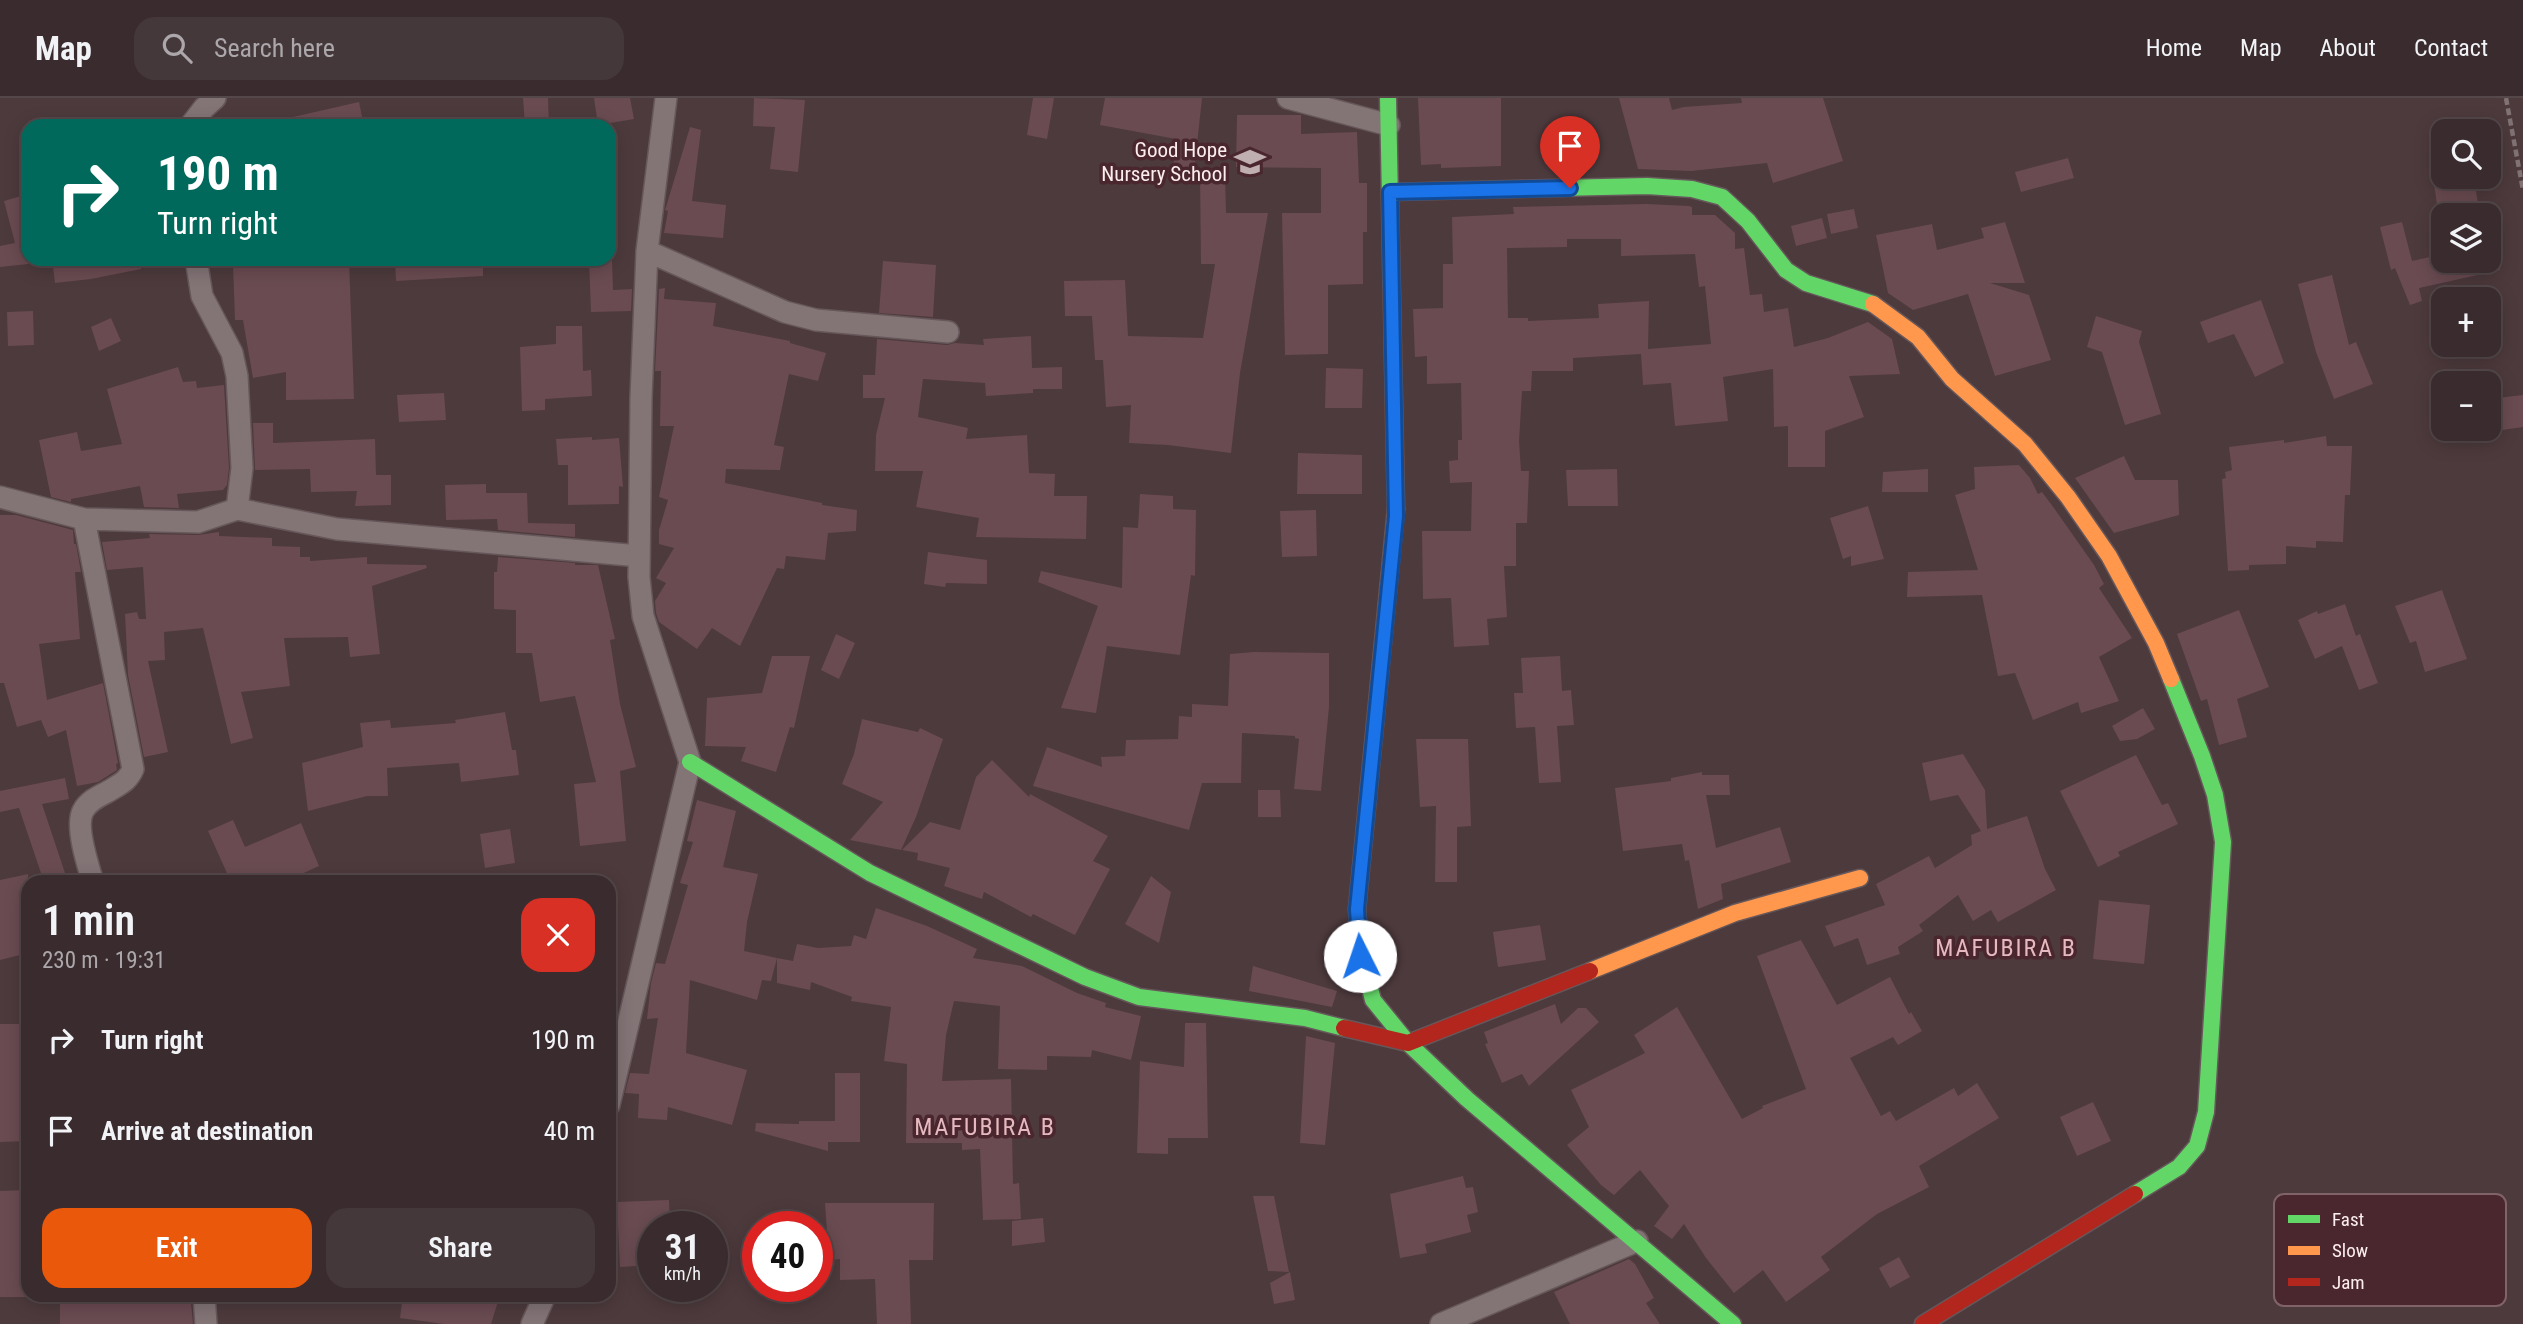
<!DOCTYPE html>
<meta charset="utf-8">
<style>
:root{--surface:#3a2c2e;--page:#45383a;--text:#f1f3f6;--muted:#aba7aa;--line:#54484a;--accent:#ea580c}
body{margin:0;font-family:"Roboto Condensed",sans-serif;background:var(--page);color:var(--text);height:100vh;display:flex;flex-direction:column;font-size:26px;white-space:nowrap}
*{box-sizing:border-box;margin:0}
p{font-size:23px;color:var(--muted)}
.icon{flex:none;width:38px;height:38px;fill:none;stroke:currentColor;stroke-width:2;stroke-linecap:round;stroke-linejoin:round}
.map{position:relative;flex:1;overflow:hidden}
.details{position:absolute;left:21px;top:777px;width:595px;height:427px;display:flex;flex-direction:column;background:var(--surface);border-radius:21px;box-shadow:0 4px 18px #0003,0 0 0 2px var(--line)}
.details>*{flex:none}
.banner{position:absolute;left:21px;top:21px;width:595px;height:147px;border-radius:21px;box-shadow:0 4px 18px #0003,0 0 0 2px var(--line);background:#00695c;color:#fff;overflow:hidden}
.tools{position:absolute;left:2431px;top:21px;display:grid;gap:14px}
.tools a{display:grid;place-items:center;width:70px;height:70px;border-radius:14px;background:var(--surface);box-shadow:0 4px 18px #0003,0 0 0 2px var(--line);font-size:35px}
.speed{position:absolute;left:637px;top:1113px;display:flex;gap:14px;font-size:35px;font-weight:700;text-align:center}
.speed>*{display:grid;place-content:center;width:91px;height:91px;border-radius:50%;background:var(--surface);box-shadow:0 4px 18px #0003,0 0 0 2px var(--line);line-height:1}
.speed small{font-size:18px;font-weight:400}
.speed .limit{border:10px solid #d22;background:#fff;color:#111}
.pin{position:absolute;display:grid;place-items:center;width:60px;height:60px;color:#fff;margin:-72px -30px;border-radius:50% 50% 50% 0;rotate:-45deg;box-shadow:0 0 7px #0007}
.pin .icon{rotate:45deg}
.me{position:absolute;width:77px;margin:-38px;rotate:356deg;stroke-linejoin:round;filter:drop-shadow(0 0 5px #0008)}
.turn{display:flex;align-items:center;gap:24px;height:147px;padding:0 21px;font-size:32px}
.turn .icon{width:91px;height:91px;stroke-width:2.5}
.turn b{display:block;font-size:49px;line-height:60px}
.round{display:grid;place-items:center;flex:none;width:74px;height:74px;border-radius:21px;background:var(--page)}
.headline{display:flex;align-items:center;justify-content:space-between;height:119px;padding:0 21px}
h1{font-size:42px;font-weight:600;line-height:52px}
.cta{display:flex;gap:14px;margin-top:auto;padding:14px 21px}
.cta a{flex:1;height:80px;border-radius:21px;background:var(--accent);color:#fff;font-size:28px;font-weight:600;line-height:80px;text-align:center}
.cta a+a{background:var(--page);color:var(--text)}
ul{padding:0;list-style:none}
li{display:flex;align-items:center;gap:21px;height:91px;padding:0 21px}
li div{flex:1}
li b{display:block;font-size:26px}
li em{font-style:normal}
header{display:flex;align-items:center;gap:42px;box-sizing:border-box;height:98px;padding:0 35px;background:var(--surface);border-bottom:2px solid var(--line)}
header strong{font-size:33px}
nav{display:flex;gap:38px;margin-inline-start:auto;font-size:24px}
.search{width:490px;height:63px;background:var(--page);display:flex;align-items:center;gap:18px;box-sizing:border-box;padding:0 24px;border-radius:21px;color:var(--muted);font-size:26px}
.map>svg:first-child{display:block}
.building{fill:#6a4b52;fill-rule:evenodd}
.lines{fill:none;stroke-linecap:round;stroke-linejoin:round}
.street-casing{stroke:#66575a;stroke-width:24}
.fast-casing{stroke:#66575a;stroke-width:19}
.slow-casing{stroke:#66575a;stroke-width:19}
.jam-casing{stroke:#66575a;stroke-width:19}
.path{stroke:#817274;stroke-width:4.5;stroke-dasharray:7 3.5;stroke-linecap:butt}
.street{stroke:#837476;stroke-width:21}
.fast{stroke:#63d668;stroke-width:16}
.slow{stroke:#ff974d;stroke-width:16}
.jam{stroke:#b3261e;stroke-width:16}
.route-casing{stroke:#114b97;stroke-width:18}
.route{stroke:#1a73e8;stroke-width:12}
.labels{text-anchor:middle;dominant-baseline:central;stroke-width:7;stroke-linejoin:round;paint-order:stroke}
.poi-label{font-size:21px;fill:#fceef0;stroke:#4a272e;text-anchor:end}
.quarter-label{font-size:24px;letter-spacing:2px;fill:#e5b9bf;stroke:#4a272e}
.key{fill:#4a272e;stroke:#7f6368;stroke-width:2}
.key-label{font-size:19px;fill:#fceef0}
</style>
<header>
<strong>Map</strong>
<div class="search"><svg class="icon" aria-label="search" viewBox="0 0 24 24"><circle cx="10" cy="10" r="6"/><path d="M15 15l6 6"/></svg>Search here</div>
<nav><a>Home</a><a>Map</a><a>About</a><a>Contact</a></nav>
</header>
<div class="map">
<svg width="2523" height="1226" viewBox="0 0 2523 1226">
<rect width="100%" height="100%" fill="#4d3a3d"/>
<path class="building" d="M523 0H548L549 28H525Z
M594 0H630L634 21 598 27Z
M754 0 805 2 798 74 770 71 775 29 753 28Z
M1033 0H1054L1047 41 1027 37Z
M1105 0H1202L1194 74 1173 72 1176 41 1100 27Z
M1418 0H1501V68L1441 70V66L1421 67Z
M1619 0H1669L1672 12 1684 9 1742 5 1741 0H1823L1843 63 1773 85 1767 65 1691 73 1638 71Z
M359 4 364 28H294L293 19Z
M1237 17H1301V36L1357 34 1359 85H1367V134H1363V186L1328 187V256L1285 257 1282 115H1321V70L1236 69Z
M690 29 701 32 692 103 726 107 723 140 664 135 668 113 665 112 666 109Z
M2068 60 2074 80 2021 94 2015 74Z
M1225 74 1226 115H1268L1240 275 1231 355 1168 347 1129 345 1131 307 1106 309 1103 262H1095L1092 218H1065L1064 183 1125 182 1128 238 1203 240 1215 166H1201L1200 75Z
M2433 79H2474L2478 106 2438 113Z
M28 96V166L0 169V148L15 145 4 103Z
M1647 106 1689 108 1692 109V117H1715L1735 135V151L1744 150 1750 197 1762 196 1764 214 1788 210 1794 249 1828 240 1868 224 1892 241 1900 276 1849 278 1864 319 1825 333V369H1788V328L1774 329 1773 271 1723 279 1728 323 1675 328 1671 285 1643 287 1641 256 1573 260V273H1532L1531 293H1522L1519 343 1521 373H1529L1527 425H1516V468H1504L1507 519 1487 521 1489 547 1454 549 1451 500 1423 501 1422 433H1471L1472 384 1450 385 1449 363 1458 362V342H1462L1461 285 1427 286V258L1415 259 1413 211 1443 210V166H1453L1452 119 1514 116 1513 109ZM1567 141H1621V158L1695 156 1699 189 1705 188 1711 246 1648 251 1649 203 1598 206 1599 220 1528 223V220H1508L1507 150 1567 149Z
M1854 111 1858 130 1831 136 1827 116Z
M1822 120 1827 140 1796 148 1791 128Z
M2005 124 2025 185H1990L2029 197 2051 262 1995 278 1968 196 1913 212 1888 195 1876 137 1932 126 1937 152 1984 140 1981 130Z
M2402 124 2412 163 2443 156V163H2499L2500 172 2419 190 2422 203 2410 207 2395 170 2391 172 2380 129Z
M52 161H140L141 171 91 181 55 185Z
M248 161H349L354 301 286 302V274L253 280 243 222H235L233 167Z
M395 161H483V178L396 183Z
M589 161H612L613 192 632 191 631 213 591 214Z
M883 163 936 167 933 219 879 215Z
M2332 177 2349 247 2356 244 2373 286 2334 301 2316 254 2298 186Z
M665 190 664 201 716 205 713 228 790 243V245L826 255 818 283 789 276 774 347 784 349 780 372 726 371 725 385 822 405V407L857 412 856 433 828 435 825 462 786 458 784 471 777 470 740 548 712 530 697 551 659 524 656 515 655 503 666 485 656 480 674 450 659 446V432L668 402 659 399 674 328H660L661 273H655L659 191Z
M2261 202 2284 265 2255 279 2234 236 2208 245 2200 224Z
M33 213 34 247 8 248 7 214Z
M2096 218 2142 233 2139 244 2161 316 2125 327 2102 254 2087 249Z
M111 220 121 243 99 253 91 229Z
M556 228H582L583 273 591 272 592 298 545 301V312L522 313 520 249 556 246Z
M1031 238 1032 270 1062 269V291H1033V295L986 298 985 285 923 281 918 319 968 330 966 341 1027 337 1029 375 1055 376 1054 398H1087L1086 441 976 439 979 420 916 409 923 373H875L876 337 885 300H863V277H875L877 241 947 247 955 245 984 247 983 241Z
M178 269 183 284 196 283 197 290 224 287 229 370 227 387 223 392 177 396 179 410 144 409 140 388 71 401V404L51 399 39 342 77 334 81 353 122 346 107 291Z
M1326 270 1363 271 1362 310H1325Z
M444 295 446 322 399 324 397 297Z
M2523 297V329L2488 334V301Z
M253 325H273V345L375 341 376 377H391V407L355 408 357 393 311 394 310 371 255 372Z
M2326 338 2327 348H2352L2350 397H2345L2343 444 2316 443V450L2286 448V466L2249 467V472L2228 473 2222 381 2226 380 2225 374 2232 372 2229 349 2284 342V345Z
M592 339V342L619 340 623 389 619 388V406L568 407V367H558L556 341Z
M1298 355 1362 357V396H1297Z
M2124 358 2135 382H2178L2179 417 2114 435 2075 380Z
M2019 367 2030 380 2038 396 2042 394 2054 410 2094 467 2104 486 2099 490 2132 540 2099 559 2119 603 2081 615 2078 604 2033 622 2015 575 1998 578 1982 497 1907 499 1908 474 1978 472 1955 397 1975 391 1974 369Z
M1617 371 1618 408H1568L1566 372Z
M1928 371V394H1882L1883 374Z
M486 386V395H527L528 425 575 426V439L498 432 497 421 446 422 445 387Z
M1140 396 1173 398V411L1196 412 1195 478 1191 477 1180 557 1107 548 1096 615 1061 610 1098 508 1038 484 1041 473 1122 490 1123 429 1138 430Z
M1868 408 1884 461 1851 468V458L1843 461 1830 420Z
M1316 412 1317 458 1282 459 1280 413Z
M0 417H16L73 432 74 446H76L81 474H75L80 541 39 546 47 602 103 585 118 665 116 666 117 672 98 684 77 688 66 632 48 639 41 622 17 629 4 585H0Z
M219 434V438L272 440V448L300 449V459H310V463L367 459V466L426 467 427 470 372 488 380 556 350 559 348 539 284 540 290 588 241 594 253 640 231 646 203 530 164 534 165 562 148 563 168 654 144 659 128 577 125 516 137 514 139 521H146L143 469 107 472 102 444 150 440 149 436 198 437Z
M928 454 987 462V486L946 485 945 489 924 486Z
M498 459 575 465V467H598L615 541 610 542 620 606 636 669 620 673 626 743 580 748 574 686 596 684 575 598 540 604 532 555H516V512L494 511V474H497Z
M2442 492 2467 561 2425 574 2416 543 2410 545 2395 508Z
M2345 506 2356 538 2360 536 2378 585 2359 592 2342 548 2315 561 2298 522 2317 513 2318 516Z
M2239 512 2269 589 2237 601 2247 639 2219 647 2207 601 2201 603 2177 536Z
M836 536 855 545 839 581 821 572Z
M1254 554 1329 555V609L1321 693 1294 691 1299 641 1295 640V638L1242 635 1241 685H1202L1189 732 1033 688 1047 649 1102 669 1101 659 1125 658 1126 642 1178 641 1179 618 1192 619V606L1228 608 1230 556Z
M772 558H810L794 630 790 629 776 674 741 663 746 649 705 648 707 600 762 595Z
M1560 558 1562 593 1571 592 1574 627 1557 628 1561 684 1539 685 1535 629 1516 630 1514 595H1523L1521 560Z
M2143 610 2155 631 2137 641 2120 643 2112 628Z
M505 614 512 652H516L519 677 461 684 459 665 387 670 388 698H367L308 713 302 665 363 649 360 625 390 622 391 630 456 625 455 622Z
M862 621 918 634 920 630 943 641 916 719 901 752 850 742 883 704 842 686 854 656Z
M1416 641H1468L1471 728 1457 729V784H1435L1436 708 1420 709Z
M1963 656 1985 692 1987 731 2027 718 2045 771 2056 792 1998 824 1991 812 1973 823 1958 797 1919 827 1923 833 1898 849 1900 856 1867 867 1858 840 1834 849 1825 828 1885 807 1876 786 1929 758 1935 770 1972 747 1971 737 1981 733 1958 697 1930 703 1922 665Z
M2136 657 2162 707 2168 705 2178 726 2118 754 2120 758 2098 769 2060 693Z
M992 662 1029 699 1030 696 1108 738 1093 763 1110 771 1075 837 1033 816 1031 819 984 794 982 801 944 788 950 770 917 762 918 755 902 752 930 724 960 732 976 679Z
M1702 674V677H1729L1730 697H1706L1716 750 1780 729 1791 764 1721 786 1723 801 1698 811 1689 762 1685 763 1682 746 1623 753 1615 690 1671 683V680Z
M65 680 69 701 42 706 68 784H44L19 710 0 714V693Z
M1258 692H1280L1281 719H1258Z
M697 702 736 713 723 769 758 776 747 824 744 853 777 860 771 883 762 882 757 902 690 882 686 955 747 972 732 1027 668 1009 667 1022 638 1020 639 996 625 995 630 975 649 976 658 920 647 921 651 885 656 865 665 866 688 787 680 785 693 744 687 743Z
M233 722 245 749 301 725 319 768 284 784H231L208 733Z
M510 731 515 765 485 770 480 736Z
M28 776V855L0 862V782Z
M1151 778 1171 794 1159 845 1125 826Z
M2099 802 2150 807 2144 866 2093 861Z
M876 810 927 828 977 851 973 860 1022 868 1077 895 1106 905 1105 909 1141 918 1131 962 1092 952 1091 959 1047 958V972L998 971 1000 908 954 903 946 937 942 983 1011 981 1013 1086 1019 1085 1021 1121 983 1122 980 1051 962 1052V1045H906L907 966 884 963 891 909 851 903 852 899 811 884 810 892 777 885V860L793 863 797 846 818 850 851 848 854 837 866 841Z
M1540 827 1546 862 1498 869 1493 834Z
M1801 842 1837 907 1890 879 1909 916 1911 914 1922 933 1898 947 1893 939 1850 960 1881 1018 1890 1013 1896 1023 1954 990 1958 998 1977 985 1999 1020 1919 1068 1929 1089 1877 1116 1821 1159 1830 1172 1786 1204 1763 1172 1734 1195 1706 1160 1684 1126 1672 1141 1654 1128 1669 1108 1640 1072 1614 1097 1601 1087 1567 1047 1589 1029 1571 992 1645 955 1634 937 1677 909 1742 1021 1763 1010 1762 1008 1806 991 1757 858Z
M1253 868 1337 893 1332 909 1249 893Z
M1555 906 1561 926 1578 910H1586L1599 924 1529 988 1522 976 1502 985 1485 946 1488 945 1484 934Z
M1185 925H1206L1208 1040H1168V1056L1137 1055 1140 963 1184 969Z
M0 926H28V1043L0 1044Z
M1306 938 1335 945 1325 1047 1300 1045Z
M835 975H860V1044H828V1053L755 1033 756 1025 799 1026V1023H835Z
M2093 1004 2111 1043 2077 1058 2060 1019Z
M1463 1078 1466 1090 1473 1089 1478 1114 1467 1117 1471 1134 1425 1146 1427 1155 1400 1160 1390 1096Z
M28 1092V1199H0V1093Z
M1253 1098H1274L1289 1174 1268 1173Z
M669 1102 670 1129H653V1167L620 1169 617 1104Z
M825 1105H934L933 1162H909L911 1226H877L875 1181 840 1182V1161L829 1162Z
M1043 1120 1045 1144 1012 1148V1123Z
M1899 1159 1910 1179 1890 1190 1879 1170Z
M1629 1161 1635 1166 1654 1200 1646 1205 1660 1226H1570L1554 1194Z
M1290 1174 1295 1202 1274 1206 1270 1185Z
M103 1197H170V1206L191 1205 193 1226H60V1199Z
M403 1197H500L491 1226H444L400 1220Z"/>
<g class="lines">
<defs>
<path id="street" d="M1288 0 1389 27
M190 28 204 10 215 0
M647 153 785 214 816 222 948 234
M196 161 202 198 232 255 237 278 242 370 237 411
M0 399 84 421 198 424 237 411 337 431 639 458
M84 421 133 671C128 683 120 686 109 693 99 698 88 703 83 713 75 728 88 768 93 784
M609 1007 690 664 643 518 639 479 641 300 647 153 666 0
M204 1197 206 1226
M532 1226 545 1197
M1441 1226 1637 1143"/>
<path id="fast" d="M1388 0 1396 411
M1390 94 1647 88 1692 91 1722 99 1748 123 1786 172 1806 185 1873 206
M690 664 870 775 1085 879 1139 899 1305 920 1344 930
M1360 852 1373 902 1408 945 1467 1001 1733 1226
M2135 1096 2179 1069 2197 1048 2206 1014 2223 744 2215 697 2202 658 2171 581"/>
<path id="slow" d="M1873 206 1918 239 1952 281 2025 346 2068 399 2109 458 2156 545 2171 581
M1360 852 1357 811 1396 411
M1590 873 1735 815 1860 780"/>
<path id="jam" d="M1344 930 1408 945 1590 873
M1923 1226 2135 1096"/>
</defs>
<use href="#street" class="street-casing"/>
<use href="#fast" class="fast-casing"/>
<use href="#slow" class="slow-casing"/>
<use href="#jam" class="jam-casing"/>
<path class="path" d="M2506 0 2523 92"/>
<use href="#street" class="street"/>
<use href="#fast" class="fast"/>
<use href="#slow" class="slow"/>
<use href="#jam" class="jam"/>
</g>
<g class="lines">
<defs>
<path id="route" d="M1360 858 1357 811 1396 418 1390 94 1570 90"/>
</defs>
<use href="#route" class="route-casing"/>
<use href="#route" class="route"/>
</g>
<defs>
<symbol id="school-bare" viewBox="-9 -9 18 18"><path d="M0-5L7-2L0 1L-7-2ZM-4 1L0 2.5L4 1V4Q0 6-4 4Z" fill="#bfafb1" stroke="#4a272e" stroke-width="2.5" paint-order="stroke"/></symbol>
</defs>
<g fill-rule="evenodd">
<use href="#school-bare" x="1228" y="42" width="44" height="44"/>
</g>
<g class="labels">
<g class="poi-label">
<text x="1227" y="52">Good Hope<tspan x="1227" dy="24">Nursery School</tspan></text>
</g>
<g class="quarter-label">
<text x="2006" y="850">MAFUBIRA B</text>
<text x="985" y="1029">MAFUBIRA B</text>
</g>
</g>
<rect x="2274" y="1096" width="232" height="112" rx="10" class="key"/>
<rect x="2288" y="1117" width="32" height="8" fill="#63d668"/>
<rect x="2288" y="1148" width="32" height="9" fill="#ff974d"/>
<rect x="2288" y="1180" width="32" height="8" fill="#b3261e"/>
<g class="key-label">
<text x="2332" y="1128">Fast</text>
<text x="2332" y="1159">Slow</text>
<text x="2332" y="1191">Jam</text>
</g>
</svg>
<div class="tools">
<a><svg class="icon" aria-label="search" viewBox="0 0 24 24"><circle cx="10" cy="10" r="6"/><path d="M15 15l6 6"/></svg></a>
<a><svg class="icon" aria-label="layers" viewBox="0 0 24 24"><path d="M12 4l9 5-9 5-9-5zM3 14l9 5 9-5"/></svg></a>
<a>+</a>
<a>−</a>
</div>
<div class="speed"><div>31<small>km/h</small></div><div class="limit">40</div></div>
<div class="pin" style="left:1570px;top:90px;background:#d93025"><svg class="icon" aria-label="arrive" viewBox="0 0 24 24"><path d="M6 21V4h12l-3 4 3 4H6"/></svg></div>
<svg class="me" style="left:1360px;top:858px" viewBox="-20 -20 40 40"><circle r="19" fill="#fff"/><path d="M0-13L10 11 0 6-10 11z" fill="#1a73e8"/></svg>
<div class="banner">
<div class="turn"><svg class="icon" aria-label="right" viewBox="0 0 24 24"><path d="M7 20v-9h11M14 6l5 5-5 5"/></svg><div><b>190 m</b>Turn right</div></div>
</div>
<section class="details">
<div class="headline"><div><h1>1 min</h1><p>230 m · 19:31</p></div><a class="round" style="background:#d93025;color:#fff"><svg class="icon" aria-label="close" viewBox="0 0 24 24"><path d="M6 6l12 12M18 6L6 18"/></svg></a></div>
<ul>
<li><svg class="icon" aria-label="right" viewBox="0 0 24 24"><path d="M7 20v-9h11M14 6l5 5-5 5"/></svg><div><b>Turn right</b></div><em>190 m</em></li>
<li><svg class="icon" aria-label="arrive" viewBox="0 0 24 24"><path d="M6 21V4h12l-3 4 3 4H6"/></svg><div><b>Arrive at destination</b></div><em>40 m</em></li>
</ul>
<div class="cta"><a>Exit</a><a>Share</a></div>
</section>
</div>
